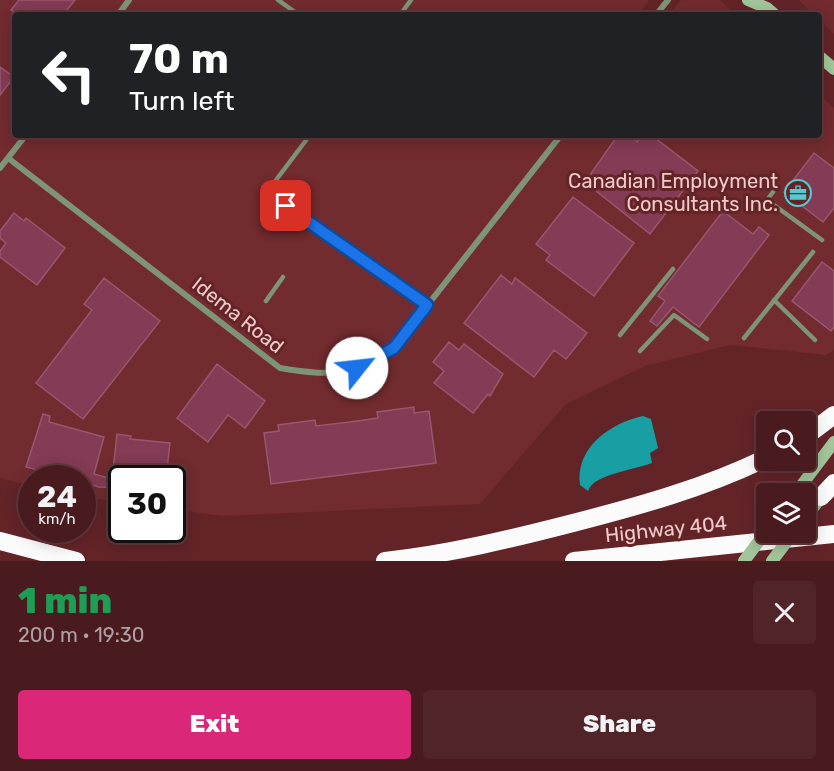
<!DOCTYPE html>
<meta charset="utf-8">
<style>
:root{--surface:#4a1b1e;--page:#512427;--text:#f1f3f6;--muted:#b2a1a4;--line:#61393c;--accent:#db2777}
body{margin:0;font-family:Rubik,sans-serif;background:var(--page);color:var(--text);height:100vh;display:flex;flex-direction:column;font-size:22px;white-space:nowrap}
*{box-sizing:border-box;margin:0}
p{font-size:20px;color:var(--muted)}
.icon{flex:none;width:33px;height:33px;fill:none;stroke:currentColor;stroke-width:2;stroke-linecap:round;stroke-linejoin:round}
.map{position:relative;height:561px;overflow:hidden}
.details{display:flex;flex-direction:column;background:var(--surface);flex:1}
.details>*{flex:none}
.top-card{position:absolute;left:12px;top:12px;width:810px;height:126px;border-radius:6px;box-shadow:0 3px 15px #0003,0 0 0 2px var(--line);background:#202124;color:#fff;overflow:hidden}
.fabs{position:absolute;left:756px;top:411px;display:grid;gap:12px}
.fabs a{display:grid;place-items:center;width:60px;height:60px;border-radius:6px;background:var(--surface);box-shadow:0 3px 15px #0003,0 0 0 2px var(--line);font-size:30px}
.speed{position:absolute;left:18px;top:465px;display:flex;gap:12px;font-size:30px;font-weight:700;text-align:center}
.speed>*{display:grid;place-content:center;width:78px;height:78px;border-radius:50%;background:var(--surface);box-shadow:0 3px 15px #0003,0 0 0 2px var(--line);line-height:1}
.speed small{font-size:15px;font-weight:400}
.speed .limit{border:3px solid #111;border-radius:9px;background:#fff;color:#111}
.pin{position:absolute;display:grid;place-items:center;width:51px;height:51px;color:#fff;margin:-26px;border-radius:12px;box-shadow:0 3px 9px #0006}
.me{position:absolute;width:66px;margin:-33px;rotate:61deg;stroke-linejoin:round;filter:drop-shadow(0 0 4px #0008)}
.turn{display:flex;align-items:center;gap:21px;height:126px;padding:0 18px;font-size:27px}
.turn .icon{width:78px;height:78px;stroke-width:2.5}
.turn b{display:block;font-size:42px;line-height:51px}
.round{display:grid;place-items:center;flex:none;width:63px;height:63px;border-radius:6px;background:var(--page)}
.overview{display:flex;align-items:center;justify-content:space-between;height:102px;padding:0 18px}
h1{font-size:36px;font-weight:800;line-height:45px;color:#1e9e55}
.action{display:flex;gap:12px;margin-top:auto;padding:12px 18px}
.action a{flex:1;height:69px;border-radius:6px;background:var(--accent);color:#fff;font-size:24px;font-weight:800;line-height:69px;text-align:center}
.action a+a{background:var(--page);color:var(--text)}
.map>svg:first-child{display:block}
.built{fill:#722b2f}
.water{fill:#189fa4}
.building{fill:#843b55;stroke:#99576d;stroke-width:1.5}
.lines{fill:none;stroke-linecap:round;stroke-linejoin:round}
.service{stroke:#7e9478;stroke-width:4.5}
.minor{stroke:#7e9478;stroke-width:6}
.secondary{stroke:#a2c599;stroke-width:12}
.motorway{stroke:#fbfbfb;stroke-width:18}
.path-bridge{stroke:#a77475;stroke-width:1.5;stroke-dasharray:6 3;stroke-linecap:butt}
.secondary-bridge{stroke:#a2c599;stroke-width:12}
.route-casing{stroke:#114b97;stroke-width:15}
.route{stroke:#1a73e8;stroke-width:10}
.labels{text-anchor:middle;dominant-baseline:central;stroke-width:6;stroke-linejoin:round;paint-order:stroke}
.poi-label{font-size:20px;fill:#f1cac9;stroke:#632428;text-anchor:end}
.street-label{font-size:20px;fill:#f1cac9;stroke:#632428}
</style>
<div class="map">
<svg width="834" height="561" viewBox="0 0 834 561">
<rect width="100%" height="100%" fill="#632428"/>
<path class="built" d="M0 0H649L638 15H15V135H819V94L834 108V350L826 355 730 345 645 366 566 404 480 504 222 516 173 509 172 478H122L121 502 83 497 82 478H32L31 486 0 478Z
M681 0H720L736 15H669Z
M799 0H834V34L819 19V15H814Z"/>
<path class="water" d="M643 416 651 419 658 448 650 453 652 463C638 469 593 474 588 491L580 485C575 448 610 423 643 416Z"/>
<path class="building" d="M19 0H75L63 15H17L11 10Z
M0 67 14 77 0 95Z
M618 135H628L637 142 642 135H651L698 171 650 234 585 182Z
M814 153 834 168V208L823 222 784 192Z
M573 197 634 243 594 296 546 260 550 255 536 244Z
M723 211 753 234 759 227 769 235 699 327 673 307 657 326 650 321 665 301 658 296Z
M14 213 24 221 26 218 65 248 37 285 0 257V251L6 243 0 238V231Z
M822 262 834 271V327L831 331 792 301Z
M501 275 512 284 515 278 587 333 566 359 554 350 534 377 464 323Z
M104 278 160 321 83 419 36 383 92 310 84 304Z
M449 342 459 350 464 344 503 374 490 396 488 394 473 413 434 383 444 371 433 362Z
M217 364 265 401 245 428 228 415 208 442 177 418Z
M414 407V413L429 411 436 463 271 484 264 433 279 431 278 425 315 420 316 426 350 422 378 418 377 412Z
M43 414 50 416 49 422 104 437 94 474 112 479 117 434 131 436 130 439 170 443 166 478H122V488L99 487 82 482V478H69L26 467Z"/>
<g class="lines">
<path class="service" d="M278 0 299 15
M400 15 411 0
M310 135 267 192 427 305
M773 192 767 200 822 240
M758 210 767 200
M774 300 815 340
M266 301 283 277
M620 335 673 269
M744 338 813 252
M640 351 674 315 707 339"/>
<path class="minor" d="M118 15 129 0
M656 15 668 0
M8 158 280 368C336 377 344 375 394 348L561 135
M0 168 26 135"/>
<path class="secondary" d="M748 0 767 8 775 15
M819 56 834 69
M795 494 834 442
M806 517 825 492"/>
<path class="motorway" d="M806 436 834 415
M821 497 834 483
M0 541 76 561
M385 561C449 554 511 539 573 523 639 506 704 488 766 458
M574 561 834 534"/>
<path class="path-bridge" d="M763 522 766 518"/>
<path class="secondary-bridge" d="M744 561 766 532
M772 561 794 532"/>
</g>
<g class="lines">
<defs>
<path id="route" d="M286 206 427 305 394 348 357 368"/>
</defs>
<use href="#route" class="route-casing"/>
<use href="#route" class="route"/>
</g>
<defs>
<symbol id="office-ring" viewBox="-11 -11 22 22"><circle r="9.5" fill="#632428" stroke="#51ccd2" stroke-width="1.5"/><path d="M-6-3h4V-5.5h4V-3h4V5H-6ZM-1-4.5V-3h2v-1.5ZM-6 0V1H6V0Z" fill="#51ccd2"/></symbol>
</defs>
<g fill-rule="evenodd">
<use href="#office-ring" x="783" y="178" width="30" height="30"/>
</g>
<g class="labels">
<g class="poi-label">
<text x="778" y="181">Canadian Employment<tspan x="778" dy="23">Consultants Inc.</tspan></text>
</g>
<g class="street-label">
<text transform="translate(238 315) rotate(38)">Idema Road</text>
<text transform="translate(666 529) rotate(-6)">Highway 404</text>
</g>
</g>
</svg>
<div class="fabs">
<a><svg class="icon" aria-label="search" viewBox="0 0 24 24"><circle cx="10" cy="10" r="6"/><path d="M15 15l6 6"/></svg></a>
<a><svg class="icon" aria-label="layers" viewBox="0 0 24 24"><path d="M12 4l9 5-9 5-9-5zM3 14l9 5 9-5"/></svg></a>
</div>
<div class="speed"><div>24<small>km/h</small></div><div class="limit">30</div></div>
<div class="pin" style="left:286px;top:206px;background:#d93025"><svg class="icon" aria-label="arrive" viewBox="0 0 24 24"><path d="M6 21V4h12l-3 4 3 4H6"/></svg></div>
<svg class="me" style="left:357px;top:368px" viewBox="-20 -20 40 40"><circle r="19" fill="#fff"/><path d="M0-13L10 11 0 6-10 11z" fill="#1a73e8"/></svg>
<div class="top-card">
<div class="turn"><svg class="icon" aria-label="left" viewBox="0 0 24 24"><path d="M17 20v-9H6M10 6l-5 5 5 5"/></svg><div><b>70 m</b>Turn left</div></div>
</div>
</div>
<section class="details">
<div class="overview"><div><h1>1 min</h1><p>200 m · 19:30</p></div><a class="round"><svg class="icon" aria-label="close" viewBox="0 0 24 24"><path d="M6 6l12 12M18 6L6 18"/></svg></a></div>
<div class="action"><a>Exit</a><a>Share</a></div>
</section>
